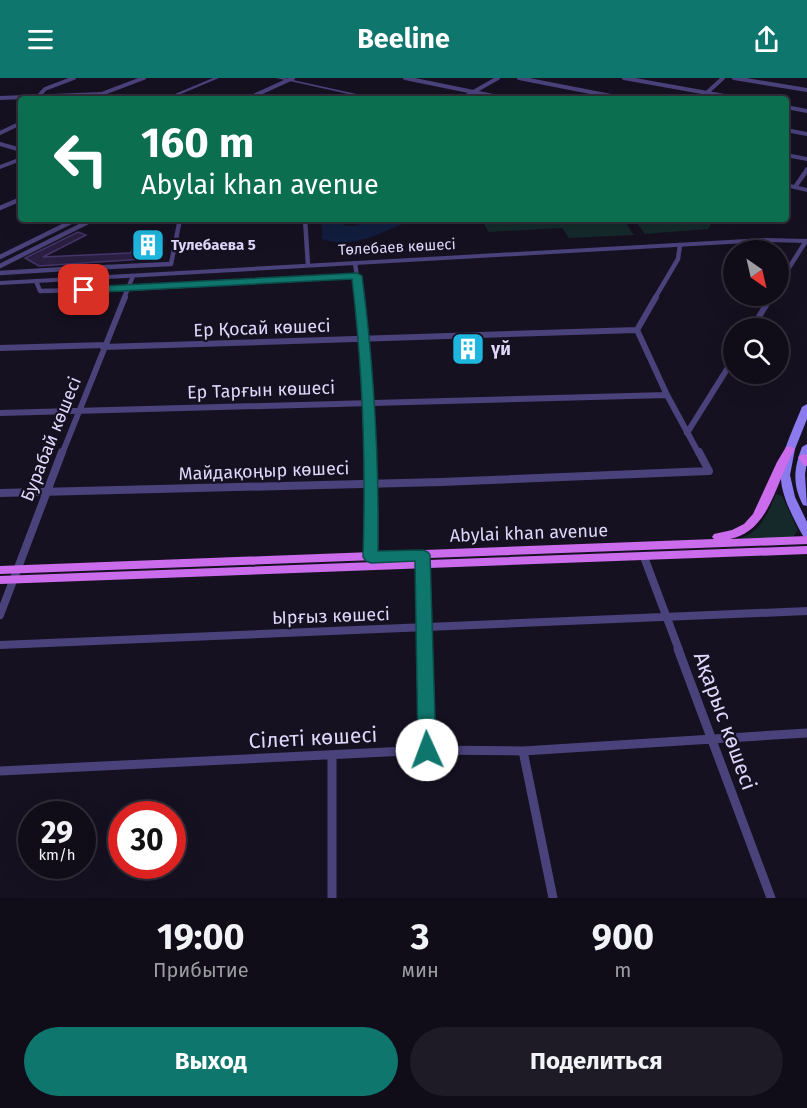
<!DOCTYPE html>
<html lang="ru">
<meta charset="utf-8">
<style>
:root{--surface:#100d19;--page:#1e1b26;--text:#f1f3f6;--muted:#9c9ca2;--line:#302d38;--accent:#0f766e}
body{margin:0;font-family:"Fira Sans",sans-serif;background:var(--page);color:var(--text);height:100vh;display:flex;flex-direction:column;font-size:22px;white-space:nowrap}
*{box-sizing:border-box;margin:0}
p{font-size:20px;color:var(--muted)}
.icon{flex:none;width:33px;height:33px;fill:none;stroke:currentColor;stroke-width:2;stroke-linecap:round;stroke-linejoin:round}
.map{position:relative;height:820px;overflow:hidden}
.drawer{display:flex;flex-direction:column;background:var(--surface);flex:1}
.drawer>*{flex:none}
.top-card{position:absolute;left:18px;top:18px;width:771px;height:126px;border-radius:6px;box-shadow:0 6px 24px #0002,0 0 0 2px var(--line);background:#0b6e4f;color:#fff;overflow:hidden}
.needle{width:39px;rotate:146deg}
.fabs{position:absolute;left:723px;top:162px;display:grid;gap:12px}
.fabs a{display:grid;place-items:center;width:66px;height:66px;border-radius:50%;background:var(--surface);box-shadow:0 6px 24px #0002,0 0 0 2px var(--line);font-size:30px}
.speed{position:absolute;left:18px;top:723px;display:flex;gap:12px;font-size:30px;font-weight:700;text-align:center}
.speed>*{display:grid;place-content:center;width:78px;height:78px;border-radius:50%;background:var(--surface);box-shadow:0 6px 24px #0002,0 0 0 2px var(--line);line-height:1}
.speed small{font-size:15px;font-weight:400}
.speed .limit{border:9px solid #d22;background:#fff;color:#111}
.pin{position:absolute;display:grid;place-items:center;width:51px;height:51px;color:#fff;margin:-26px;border-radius:12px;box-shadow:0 3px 9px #0006}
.me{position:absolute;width:66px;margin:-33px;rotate:358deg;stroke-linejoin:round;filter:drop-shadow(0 0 4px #0008)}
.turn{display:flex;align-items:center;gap:21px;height:126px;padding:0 24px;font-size:27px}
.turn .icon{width:78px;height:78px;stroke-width:2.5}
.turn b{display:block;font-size:42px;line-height:51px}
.eta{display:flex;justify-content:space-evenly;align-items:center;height:102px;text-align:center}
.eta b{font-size:36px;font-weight:700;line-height:42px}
.action{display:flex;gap:12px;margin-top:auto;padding:12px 24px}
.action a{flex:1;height:69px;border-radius:36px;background:var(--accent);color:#fff;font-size:24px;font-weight:700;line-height:69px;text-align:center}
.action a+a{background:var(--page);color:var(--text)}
header{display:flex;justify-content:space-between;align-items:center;height:78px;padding:0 24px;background:var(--accent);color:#fff;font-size:27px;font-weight:700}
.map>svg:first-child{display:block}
.green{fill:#15292b}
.water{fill:#121e3f}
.building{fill:#2a1f40;stroke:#453469;stroke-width:1.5}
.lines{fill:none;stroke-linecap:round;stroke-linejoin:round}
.minor-far4{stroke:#4a427a;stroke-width:4}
.minor-far3{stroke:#4a427a;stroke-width:4.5}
.minor-far2{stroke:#4a427a;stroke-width:6}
.minor-far1{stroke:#4a427a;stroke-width:8}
.minor{stroke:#4a427a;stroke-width:9}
.tertiary{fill:#4a427a;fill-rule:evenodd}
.secondary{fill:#8a7aed;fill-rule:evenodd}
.primary{fill:#ca6ceb;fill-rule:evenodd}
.route{fill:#0f766e;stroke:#0a4d48;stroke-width:1.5}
.labels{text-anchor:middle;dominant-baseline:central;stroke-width:4.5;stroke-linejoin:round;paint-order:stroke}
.far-poi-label{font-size:15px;font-weight:bold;fill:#dfd7fa;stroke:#161121;text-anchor:start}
.far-street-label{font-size:15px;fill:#dfd7fa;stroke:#161121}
.street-label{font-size:18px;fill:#dfd7fa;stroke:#161121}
.poi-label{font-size:18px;font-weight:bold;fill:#dfd7fa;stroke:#161121;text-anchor:start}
.near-street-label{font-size:21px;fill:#dfd7fa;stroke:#161121}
</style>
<header><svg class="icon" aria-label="menu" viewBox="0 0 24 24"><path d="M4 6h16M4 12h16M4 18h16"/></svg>Beeline<svg class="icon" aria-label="share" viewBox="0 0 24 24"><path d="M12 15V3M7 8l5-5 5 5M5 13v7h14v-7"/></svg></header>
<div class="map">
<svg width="807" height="820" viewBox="0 0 807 820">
<rect width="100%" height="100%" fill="#161121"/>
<path class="green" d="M482 141H623L634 157 569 160 562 150 488 154Z
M634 141H714L708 151 645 156Z
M776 416 782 418 798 452 793 459 738 461C761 454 767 437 776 416Z"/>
<path class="water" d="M319 141H343V147L354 148 375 141H413C386 153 352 172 322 161V150Z"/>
<path class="building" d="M78 154 86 157 43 179 130 175 132 173 133 163 164 161 163 172 156 174 154 178H146L144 181 39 188 25 180Z"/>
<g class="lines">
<path class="minor-far4" d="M405 0 508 21
M519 0 626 21
M624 0 741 21
M734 0 807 12
M101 19 104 15 144 0
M0 20 102 16
M36 21 45 11 74 0
M247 21 293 0
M461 21 498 0
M700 21 723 0
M786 29 807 33
M786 52 807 56
M0 55 21 45
M0 66 21 72
M786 77 807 81
M803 98 807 91"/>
<path class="minor-far3" d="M795 109 804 96
M0 130 21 121
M305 141 308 187
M0 179 77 141
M355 185 360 220
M0 188 94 141
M0 195 65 191
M59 202 65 191 171 186 180 141
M36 203 40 213 128 211 356 198
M778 207 806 163
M124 220 133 198
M655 220 678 181 680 167
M771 220 772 218"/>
<path class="minor-far2" d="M359 219 365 261 371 376
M656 219 637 252 667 317 699 376
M752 250 771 219
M103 269 637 252
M0 270 105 267
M0 335 667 317
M687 355 734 280
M62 376 125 219"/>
<path class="minor-far1" d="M370 374 371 479
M0 415 441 404 709 393 699 374
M644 479 679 572
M422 483 424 572
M0 537 62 374
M0 567 807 533"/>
<path class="minor" d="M424 571 427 672
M678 571 771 820
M523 673 553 820
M332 677V820
M0 693 427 672 523 673 807 655"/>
<path class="tertiary" d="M213 0H219L169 21H163Z
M276 0H284L379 21H371Z
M21 79V83L0 91V87Z
M786 105 807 110V114L786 109Z
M766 160 807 161V165L766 164 0 207V203Z"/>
<path class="secondary" d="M807 326V341L795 371 790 397 795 419 807 444V459L803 458C770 398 777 389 802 329Z
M807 366V384L805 396 807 428 803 427C792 406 794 390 802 369Z"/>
<path class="primary" d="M790 368 795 371C776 401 771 453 730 461L807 458V466L0 496V488L714 461 712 459 714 456 732 452 744 446 753 436 777 384 786 369Z
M803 376 807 377V388L803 387 798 379Z
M807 468V476L0 506V498Z"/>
</g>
<path class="route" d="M357 195 362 198C374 289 379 381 378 473L423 472 428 474 430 477 436 672 434 678 427 680 421 678 418 672 415 483 371 485 366 483 363 479C366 386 363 294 352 201L84 215 79 212 84 209Z"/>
<defs>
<symbol id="building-square" viewBox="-11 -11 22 22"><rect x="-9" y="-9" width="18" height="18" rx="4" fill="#1eb5de" stroke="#161121"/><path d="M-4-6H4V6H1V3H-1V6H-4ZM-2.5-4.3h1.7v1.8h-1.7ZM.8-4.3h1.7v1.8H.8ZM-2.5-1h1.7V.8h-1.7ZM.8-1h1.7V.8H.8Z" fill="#fff"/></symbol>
</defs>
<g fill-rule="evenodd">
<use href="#building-square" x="129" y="148" width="38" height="38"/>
<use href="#building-square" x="449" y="252" width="38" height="38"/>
</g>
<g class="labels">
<g class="far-poi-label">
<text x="171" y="167">Тулебаева 5</text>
</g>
<g class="far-street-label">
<text transform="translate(397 169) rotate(-3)">Төлебаев көшесі</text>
</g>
<g class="street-label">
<text transform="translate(262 250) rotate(-2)">Ер Қосай көшесі</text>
<text transform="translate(261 312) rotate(-2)">Ер Тарғын көшесі</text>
<text transform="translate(51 361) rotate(-68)">Бурабай көшесі</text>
<text transform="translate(264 393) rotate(-2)">Майдақоңыр көшесі</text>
<text transform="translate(529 455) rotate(-2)">Abylai khan avenue</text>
<text transform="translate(331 538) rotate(-2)">Ырғыз көшесі</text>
</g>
<g class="poi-label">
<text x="491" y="271">үй</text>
</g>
<g class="near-street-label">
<text transform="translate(725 643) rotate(70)">Ақарыс көшесі</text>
<text transform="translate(313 660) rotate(-3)">Сілеті көшесі</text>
</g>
</g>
</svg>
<div class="fabs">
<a><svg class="needle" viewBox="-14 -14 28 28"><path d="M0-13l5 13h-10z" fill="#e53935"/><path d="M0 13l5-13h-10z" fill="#9c9ca2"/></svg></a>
<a><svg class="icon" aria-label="search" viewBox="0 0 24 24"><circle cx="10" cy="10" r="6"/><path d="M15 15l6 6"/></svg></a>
</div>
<div class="speed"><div>29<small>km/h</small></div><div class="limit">30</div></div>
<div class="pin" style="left:84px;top:212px;background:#d93025"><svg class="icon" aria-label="arrive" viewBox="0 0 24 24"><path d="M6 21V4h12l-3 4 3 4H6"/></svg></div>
<svg class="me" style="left:427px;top:672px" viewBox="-20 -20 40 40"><circle r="19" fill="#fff"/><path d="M0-13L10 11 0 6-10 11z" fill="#0f766e"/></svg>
<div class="top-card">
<div class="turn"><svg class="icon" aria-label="left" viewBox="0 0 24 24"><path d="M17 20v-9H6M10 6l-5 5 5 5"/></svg><div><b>160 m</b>Abylai khan avenue</div></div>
</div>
</div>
<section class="drawer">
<div class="eta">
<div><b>19:00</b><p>Прибытие</p></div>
<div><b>3</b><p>мин</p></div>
<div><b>900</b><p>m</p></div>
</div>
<div class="action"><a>Выход</a><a>Поделиться</a></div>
</section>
